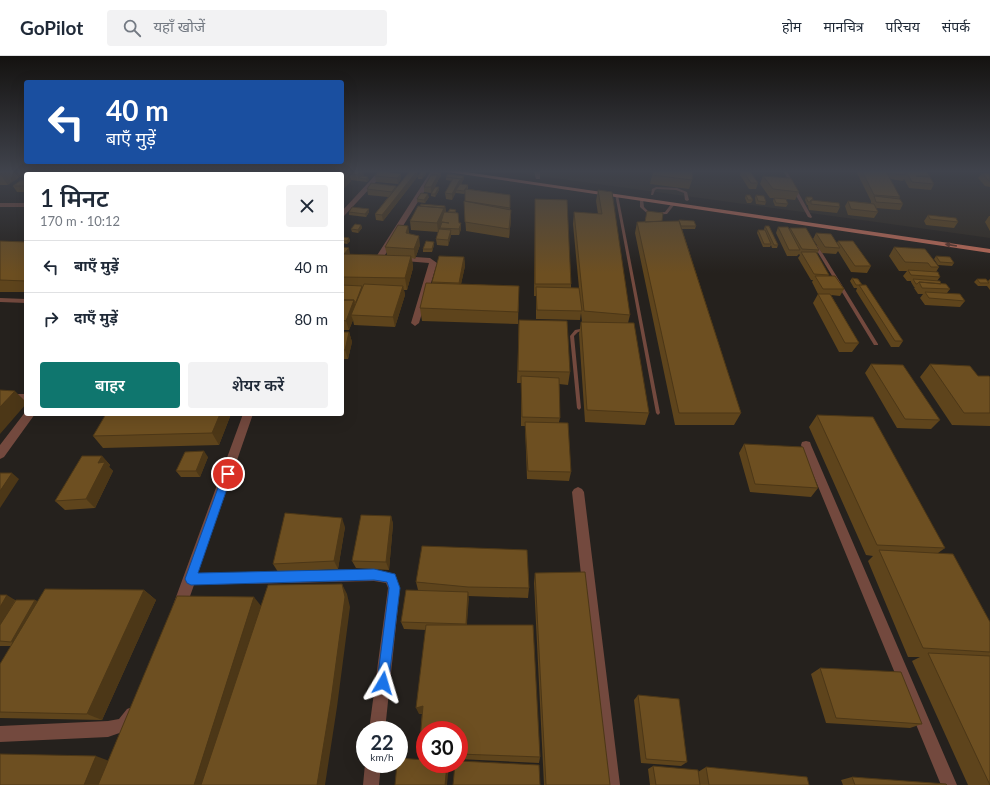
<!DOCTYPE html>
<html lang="hi">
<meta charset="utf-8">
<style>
:root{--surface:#fff;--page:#f2f2f3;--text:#1f2937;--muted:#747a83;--line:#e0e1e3;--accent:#0f766e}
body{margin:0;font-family:Lato,"Noto Sans Devanagari",sans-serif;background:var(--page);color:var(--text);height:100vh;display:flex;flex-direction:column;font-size:15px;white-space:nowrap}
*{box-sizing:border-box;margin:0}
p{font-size:13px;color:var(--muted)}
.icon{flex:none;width:22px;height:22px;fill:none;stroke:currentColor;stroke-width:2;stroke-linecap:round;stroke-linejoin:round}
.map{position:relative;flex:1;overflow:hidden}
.drawer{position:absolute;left:24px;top:116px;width:320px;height:244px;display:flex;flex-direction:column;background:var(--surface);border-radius:4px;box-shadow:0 4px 16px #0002}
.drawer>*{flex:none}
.hud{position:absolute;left:24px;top:24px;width:320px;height:84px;border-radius:4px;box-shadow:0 4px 16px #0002;background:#1a4fa0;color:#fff;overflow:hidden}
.speed{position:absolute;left:356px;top:665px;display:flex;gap:8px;font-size:20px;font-weight:700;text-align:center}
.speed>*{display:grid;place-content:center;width:52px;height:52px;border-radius:50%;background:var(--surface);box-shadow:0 4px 16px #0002;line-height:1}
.speed small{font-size:10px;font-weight:400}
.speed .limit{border:6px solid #d22;background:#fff;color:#111}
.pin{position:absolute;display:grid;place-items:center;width:34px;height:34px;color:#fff;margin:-17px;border:2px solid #fff;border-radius:50%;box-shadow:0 1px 4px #0007}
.me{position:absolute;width:44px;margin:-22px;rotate:7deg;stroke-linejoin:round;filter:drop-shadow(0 0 3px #0008)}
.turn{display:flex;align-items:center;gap:14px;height:84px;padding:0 16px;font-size:18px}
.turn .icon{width:52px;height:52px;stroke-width:2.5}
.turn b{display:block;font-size:28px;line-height:34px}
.round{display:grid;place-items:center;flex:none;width:42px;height:42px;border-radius:4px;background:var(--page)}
.headline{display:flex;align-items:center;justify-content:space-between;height:68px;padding:0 16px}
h1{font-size:24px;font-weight:600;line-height:30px}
.primary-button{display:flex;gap:8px;margin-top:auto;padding:8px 16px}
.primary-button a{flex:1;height:46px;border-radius:4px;background:var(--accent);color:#fff;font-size:16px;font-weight:600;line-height:46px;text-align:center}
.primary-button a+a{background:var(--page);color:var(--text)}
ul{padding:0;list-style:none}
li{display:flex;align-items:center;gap:12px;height:52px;padding:0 16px;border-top:1px solid var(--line)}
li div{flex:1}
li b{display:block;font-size:15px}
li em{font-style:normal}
header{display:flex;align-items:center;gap:24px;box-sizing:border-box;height:56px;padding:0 20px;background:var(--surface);border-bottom:1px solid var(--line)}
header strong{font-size:19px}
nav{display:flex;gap:22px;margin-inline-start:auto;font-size:14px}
.search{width:280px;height:36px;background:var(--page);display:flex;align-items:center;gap:10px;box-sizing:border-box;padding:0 14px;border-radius:4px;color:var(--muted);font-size:15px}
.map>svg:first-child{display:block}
.built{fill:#302a21}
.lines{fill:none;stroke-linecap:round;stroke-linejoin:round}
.service{fill:#73493e;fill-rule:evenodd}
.minor{fill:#73493e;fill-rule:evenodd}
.tertiary{fill:#73493e;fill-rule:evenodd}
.primary{fill:#c36d58;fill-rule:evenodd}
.wall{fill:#5e441c}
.shaded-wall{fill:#4c3717}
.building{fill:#6d4f21;stroke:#4c3717}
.oneway{fill:#5f372d}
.route{fill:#1a73e8;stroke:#114b97}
</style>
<header>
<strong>GoPilot</strong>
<div class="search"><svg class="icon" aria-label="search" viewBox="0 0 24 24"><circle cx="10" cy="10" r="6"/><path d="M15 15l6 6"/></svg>यहाँ खोजें</div>
<nav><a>होम</a><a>मानचित्र</a><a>परिचय</a><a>संपर्क</a></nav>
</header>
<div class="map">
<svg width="990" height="729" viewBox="0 0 990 729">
<rect width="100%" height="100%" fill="#25211d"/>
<path class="built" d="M503 115H990V182L876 166Z"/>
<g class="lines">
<path class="service" d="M784 115H787L793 127 792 128 789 127Z
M656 131 677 132 687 136 689 144 687 145 685 144 684 137 676 134 657 133 655 134 653 139H651L652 133Z
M794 133 797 134 812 161 811 162 808 161 793 134Z
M615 138 618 139 660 357 658 359 656 357Z
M640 142 643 143 644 151 650 157 665 156 672 147 675 148 667 158 649 159 640 151Z
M815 189 818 190 878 288V289H874L814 190Z
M585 272 587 273V274L578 276 574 280 581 352 579 354 577 352 570 280 575 274Z"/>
<path class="minor" d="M379 115H386L344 160 342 161V155Z
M431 115H437L385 199 430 202 437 207 419 267 415 270 411 267 429 207 380 203 376 201Z
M534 115H540V123H536Z
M0 242 26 243V247L0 246Z
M0 338H26V346L0 344Z
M243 358H253L198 517 374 513 395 518 400 532 385 674H369L388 532 386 527 374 525 194 529 184 557 179 558 174 557 172 552Z
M806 385 810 386 811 389 957 729H941L801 389 802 386Z
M578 431 582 433 584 436 620 729H604L572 436 574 433Z
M132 651 137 653 139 658 128 674 108 681 0 686V670L108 665 119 663 127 653Z
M365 708H381L379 729H363Z"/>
<path class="tertiary" d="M244 115H251L248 118H241Z
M0 147H26V151H0Z
M26 355V358H35L4 401 0 403V389Z"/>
<path class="primary" d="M441 115H459L990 193V197Z"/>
</g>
<path class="wall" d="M0 115 8 129H0Z
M250 115H263L260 118H250L249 116Z
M331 115 364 120 363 121 369 124 367 126 359 125V124V125L351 124V125L342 134V118H330L331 117Z
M426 115V118L422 123H418V120Z
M653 115 692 124 689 133 650 128Z
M741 115H750L758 127 756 133H749L740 119Z
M858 115H926L930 120 929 121 934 128 931 134 909 132 904 123 903 125 890 123 900 141 899 143 903 148 900 154 876 152 878 156 874 162 848 159 845 150 848 145 871 147V145L857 117Z
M441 117V120L438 124V125L431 137 424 136V131Z
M982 117H990V131L985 130 978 122Z
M401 118V123L398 128 376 126 375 120Z
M418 120 383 165 376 164 375 158 388 141 368 139 367 133 396 130 397 131Z
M763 120 799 136 795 144 786 143 788 148 786 151 775 150 773 145 774 142H770L760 128Z
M446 121 464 123 462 126V129H468V133L510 139V154H511V163L509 182 466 175 464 145 465 146V137L464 138 456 137V136L452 144 446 143 445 137 452 125 446 124Z
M26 124V136H17L13 130Z
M439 134 435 141 431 140V138Z
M598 134 630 259 628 267 649 357 645 369 585 366 579 278 581 266H582L581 257 580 264 536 263V240H534L535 155V143L571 228V232H579L573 168 574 156 598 158 596 145Z
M746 139 753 144 751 147H747L745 142Z
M756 139 766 146 765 149 756 148 755 142Z
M429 141 425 147 417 146V143Z
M806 141 813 144 840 151 837 157 809 154 808 150V149H807L805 144Z
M420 150H445L446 156H456L459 167H461V173L459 179H451L448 190 437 189 436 183 440 173 441 168 438 176 411 174 410 165Z
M647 155 662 165H679V164L696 170 695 173H682L741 357 734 369H675L635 177 637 166H645Z
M349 156H369L366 161 349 159Z
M928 159 958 166 954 172 926 169 924 165Z
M989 160H990V175L985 166Z
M361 169 362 172 358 177 352 176 351 173Z
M408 170 409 178 420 189 415 203 412 202 413 212 407 234H404L405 239 395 271 354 269 353 264 349 274H342V191L350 198 387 199 385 191Z
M765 170 778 189 777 192H772L771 189 770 191H763L757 177 758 174H764V173Z
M778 171 789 173 790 172 819 194 817 198 829 219 828 220 844 233 840 240 831 239 859 287 852 296H839L813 247 818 238 812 226 813 224H811L798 202 800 199 799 198 797 200H787L776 177Z
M816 177 837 187 838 185 871 210 867 217 851 216 838 195 836 198 822 197 813 183Z
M342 181 349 182 350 185 347 188 342 187Z
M0 185 26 186V236H0Z
M434 189 432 196H423V193Z
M894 191 939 211 936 216 940 221 937 225 950 233 947 237 965 245 960 251 925 249 920 242 923 238H918L914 232 915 231H914L911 226V225H907L903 220 907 215H899L889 200Z
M936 200 954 207 952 210 938 209 934 203Z
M464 201 465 210 461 228 519 230 518 268 422 265 420 252 432 228V226Z
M852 222 858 223 903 285 899 291H891L856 235 857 232H854L850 225Z
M977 223 988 225 990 223V234L987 230 989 228 987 230H978L974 226Z
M519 264 570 316 568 329 559 328 560 362 559 366 571 416 569 425 527 423 525 370H521V327H517Z
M342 276H349L352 286 348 303H342Z
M871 308 940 364 931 373 897 372 865 317Z
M930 308 978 320 990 321V370L952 369 920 321Z
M231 358 219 389 103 392 93 380Z
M817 359 945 492 938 497 990 566V729H968L912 605 920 601H908L868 505 873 500 866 499 809 371Z
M744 388 818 432 811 441 750 436 739 397Z
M102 400 110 409 109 411 113 415 95 452 65 454 55 445Z
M208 401 200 421H181L176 415Z
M391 460 393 468 389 514 356 512 352 505Z
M345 471 338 513 278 516 273 508Z
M535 517 610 729H544L534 527Z
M416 526 529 532 528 542 468 540 467 569 540 701 539 707 459 703V674H425V702H422L419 697 422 658H419L426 574 404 573 401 566 418 534Z
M144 534 156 544 102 664 0 662V608L11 590H0V539L15 544H35L37 545Z
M820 612 922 668 910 672 826 667 811 618Z
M638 639 687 706 681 710 641 707 634 644Z
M653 710 698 716 706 711 809 729H650L648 713Z
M852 721 947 729H843L841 724Z"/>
<path class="shaded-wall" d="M5 115H29L8 129 0 118Z
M229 115H234L230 118H227V117Z
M259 115H263L260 118H257V117Z
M292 115H297L298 117 297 118H288Z
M361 115H363L364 120 361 123 359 122V125L357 119Z
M417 115 418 120 383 165 382 159Z
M426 115V118L422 123V120Z
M441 117V120L438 124V121Z
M401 118V123L398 128 397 122Z
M350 119 351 125 342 134V127Z
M438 119V125L431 137V131Z
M464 120V123L462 126V129L456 134V136L452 144V138L459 125Z
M368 121 369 124 367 126 366 123Z
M439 131V134L435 141V138Z
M428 138 429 141 425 147 424 144Z
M445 150 446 156 441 166V168L438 176 437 167 444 152Z
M369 153V156L366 161 365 158Z
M511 154V163L509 182V173Z
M461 167V173L459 179V173Z
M361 169 362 172 358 177V174Z
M408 170 409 179 406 177Z
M451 174V180L448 190V184Z
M419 180 420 189 415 203 414 193Z
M349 182 350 185 347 188V185Z
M434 186V189L432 196V193Z
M349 192 350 198 342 201Z
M411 200 413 212 407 234 405 222Z
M464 201 465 210 459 237V227Z
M362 230 363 236 357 252 356 246Z
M403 230 405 239 395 271 393 261Z
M354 244 356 254 351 259 353 264 349 274 346 265Z
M349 276 352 286 348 303 345 294Z
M15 335 26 346V348L0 378V351Z
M220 358H231L219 389 212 377Z
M204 395 208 401 200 421 196 415Z
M102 400 110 409 109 411 113 415 95 452 86 443 98 407Z
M12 417 19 423 0 452V435Z
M391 460 393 468 389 514 386 506Z
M342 462 345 471 338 513 334 505Z
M342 528 347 538 350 551 337 651 325 729H317Z
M144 534 156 544 102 664 87 658Z
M468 536 469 543 466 575V568Z
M7 539 15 544 0 571V551Z
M254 541 262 551 208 729H194Z
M35 544 43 549 19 590 11 586Z
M423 650 426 657 419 658 416 652Z
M96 700 112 706 103 729H84Z
M447 708H448L449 709 447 729H445Z"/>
<path class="building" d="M0 115H5L0 118Z
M105 115H112L111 116 136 118H101Z
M225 115H229L227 117 223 116Z
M250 115H259L257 117 249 116Z
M279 115H292L288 118H276Z
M331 115H361L357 119Z
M379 115 401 118 397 122 375 120Z
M410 115H417L382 159 375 158Z
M422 115H426L422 120H418Z
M653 115H693L692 124 652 119Z
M743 115H750L758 127H751Z
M862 115H886L900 141 874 139Z
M887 115H904L906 119 889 117Z
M906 115H926L930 120H916L930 121 934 128 912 126Z
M434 116 441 117 438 121V119H432Z
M982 117H990V125H989Z
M342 118 350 119 342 127Z
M448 118 464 120 462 123 446 121Z
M431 119H438L431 131H424Z
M361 120 368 121 366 123 359 122Z
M763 120 791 122 799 136 773 133Z
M453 122 462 123 459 125 452 138 445 137Z
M21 124H26V130H13Z
M371 127 396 130 392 136 367 133Z
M460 128 468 129 464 135 456 134Z
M435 131H439L435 138H431Z
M465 133 510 139V152L465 145Z
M598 134 612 136 630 259 584 255 574 156 602 158Z
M421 137 428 138 424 144 417 143Z
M746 139H750L753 144H748Z
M756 139 764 140 766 146 758 145Z
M874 140 900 143 903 148 876 146Z
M806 141H812L813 144H811L810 146H808Z
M774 142 786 143 788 148 776 147Z
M535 143 567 144 571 228H535Z
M811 144 839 147 840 151 811 148Z
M464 145 511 154 509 173 465 166Z
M848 145 874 148 878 156 851 153Z
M421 148 445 150 444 153V152L420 150Z
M418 150 444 152 437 167 410 165Z
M352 151 369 153 365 158 349 156Z
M450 153 456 154 455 156H448Z
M647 155 663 157 662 165 645 166Z
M444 156 458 157 459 167H461L459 173 440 172 442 166 449 167 441 166Z
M928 159 956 162 958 166 930 163Z
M679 164 694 165 696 170H681Z
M679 165 741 357H679L637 166Z
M355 168 361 169 358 174 351 173Z
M398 169 408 170 406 177 419 180 414 193 385 191Z
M765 170H769L778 189H774Z
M778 171H788L800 194H789Z
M790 172H806L819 194 802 193Z
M439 173 451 174 448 184 436 183Z
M758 174H765L771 188H764Z
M816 177 831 178 840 192 825 191Z
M342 181 349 182 347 185H342Z
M0 185 26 186V225L0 224Z
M426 185 434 186 432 193H423Z
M838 185H853L871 210H855Z
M342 191 349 192 344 198H342Z
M894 191 925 193 939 211H931L928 207 905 206Z
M801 196H816L829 219 814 218Z
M342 198 411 200 405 222 342 221Z
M439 200 464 201 459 227 432 226Z
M936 200 950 201 954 207 940 206Z
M908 214 938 216 940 221 911 219Z
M815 220H835L844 233H823Z
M852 222 858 223 862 229H856Z
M913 223 940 225 941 228 919 226 917 228H916Z
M977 223H986L989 227H980Z
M919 226 946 228 950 233 922 232Z
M426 227 519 230 518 256 420 252Z
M364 228 403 230 393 261 351 259Z
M342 229 362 230 356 246H354V244H342Z
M859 229H866L903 285H895Z
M536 231 579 232 582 255 537 254Z
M925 236 960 238 965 245 929 242Z
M818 238H830L859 287H845Z
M342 244H354L346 265 342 264Z
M519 264 567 265 570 316 518 315Z
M581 266 634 267 649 357 587 354Z
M342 276H349L345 294H342Z
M871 308 903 309 940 364 905 363Z
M930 308 970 310 978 320H989L990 321V357H964Z
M521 320 559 322 560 362 522 361Z
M0 334 15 335 0 351Z
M106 358H220L212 377 93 380Z
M817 359 873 361 945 492 877 489Z
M525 366 568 367 571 416 528 415Z
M744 388 803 391 818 432 755 428Z
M204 395 196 415H176L185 396Z
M82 400H102L98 407 105 406 86 443 55 445Z
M0 417H12L0 435Z
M285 457 342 462 334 505 273 508Z
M361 459 391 460 386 506 352 505Z
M422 490 527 494 529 532 468 531 416 526Z
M879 494 953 498 990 566V596L923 592Z
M585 516 610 729H546L535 517Z
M342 528 345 541 331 644 317 729H201L268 529Z
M45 533 144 534 87 658 0 656V608Z
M406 534 468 536 466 568 401 566Z
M0 539H7L0 551Z
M177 540 254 541 194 729H98Z
M16 544H35L11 586 0 585V569Z
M426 569H533L540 701 459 698V674H425V697H419L423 650 416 652Z
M928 597 990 600V729Z
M820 612 901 616 922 668 836 662Z
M638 639 679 643 687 706 646 703Z
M0 698 96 700 84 729H0Z
M399 702 425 704V708H447L445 729H395L397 708H399Z
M459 705 539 709 540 729H453L455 708H459Z
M653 710 698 714 700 729H656Z
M706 711 807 721 809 729H709Z
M852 721 946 728 947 729H855Z"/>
<defs><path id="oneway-solid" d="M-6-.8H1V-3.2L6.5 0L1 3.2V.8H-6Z"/></defs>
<use class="oneway" href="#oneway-solid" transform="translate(951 189) rotate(-171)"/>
<linearGradient id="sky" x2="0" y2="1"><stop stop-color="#141210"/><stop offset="0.53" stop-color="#40434c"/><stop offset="1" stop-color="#40434c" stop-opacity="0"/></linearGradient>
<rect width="990" height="217" fill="url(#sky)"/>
<path class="route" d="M228 414 232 418 198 517 374 513 395 518 400 532 388 631 383 633 378 631 377 627 389 532 387 526 374 524 191 529 187 527 185 523 223 418Z"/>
</svg>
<div class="speed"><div>22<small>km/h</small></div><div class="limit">30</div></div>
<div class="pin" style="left:228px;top:418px;background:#d93025"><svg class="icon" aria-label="arrive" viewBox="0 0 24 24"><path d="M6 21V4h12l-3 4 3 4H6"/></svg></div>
<svg class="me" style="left:383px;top:627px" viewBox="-20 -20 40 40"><path d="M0-17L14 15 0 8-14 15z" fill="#1a73e8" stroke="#fff" stroke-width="4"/></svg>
<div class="hud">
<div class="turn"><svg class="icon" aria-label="left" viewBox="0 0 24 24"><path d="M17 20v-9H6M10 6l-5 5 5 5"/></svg><div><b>40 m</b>बाएँ मुड़ें</div></div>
</div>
<section class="drawer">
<div class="headline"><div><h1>1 मिनट</h1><p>170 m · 10:12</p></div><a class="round"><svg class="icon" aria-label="close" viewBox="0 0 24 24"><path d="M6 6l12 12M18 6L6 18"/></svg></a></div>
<ul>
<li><svg class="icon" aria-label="left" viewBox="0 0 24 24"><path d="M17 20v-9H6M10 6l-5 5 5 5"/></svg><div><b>बाएँ मुड़ें</b></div><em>40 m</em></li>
<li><svg class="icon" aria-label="right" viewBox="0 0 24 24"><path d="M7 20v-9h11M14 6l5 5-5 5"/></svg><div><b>दाएँ मुड़ें</b></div><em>80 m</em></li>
</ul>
<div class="primary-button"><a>बाहर</a><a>शेयर करें</a></div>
</section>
</div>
